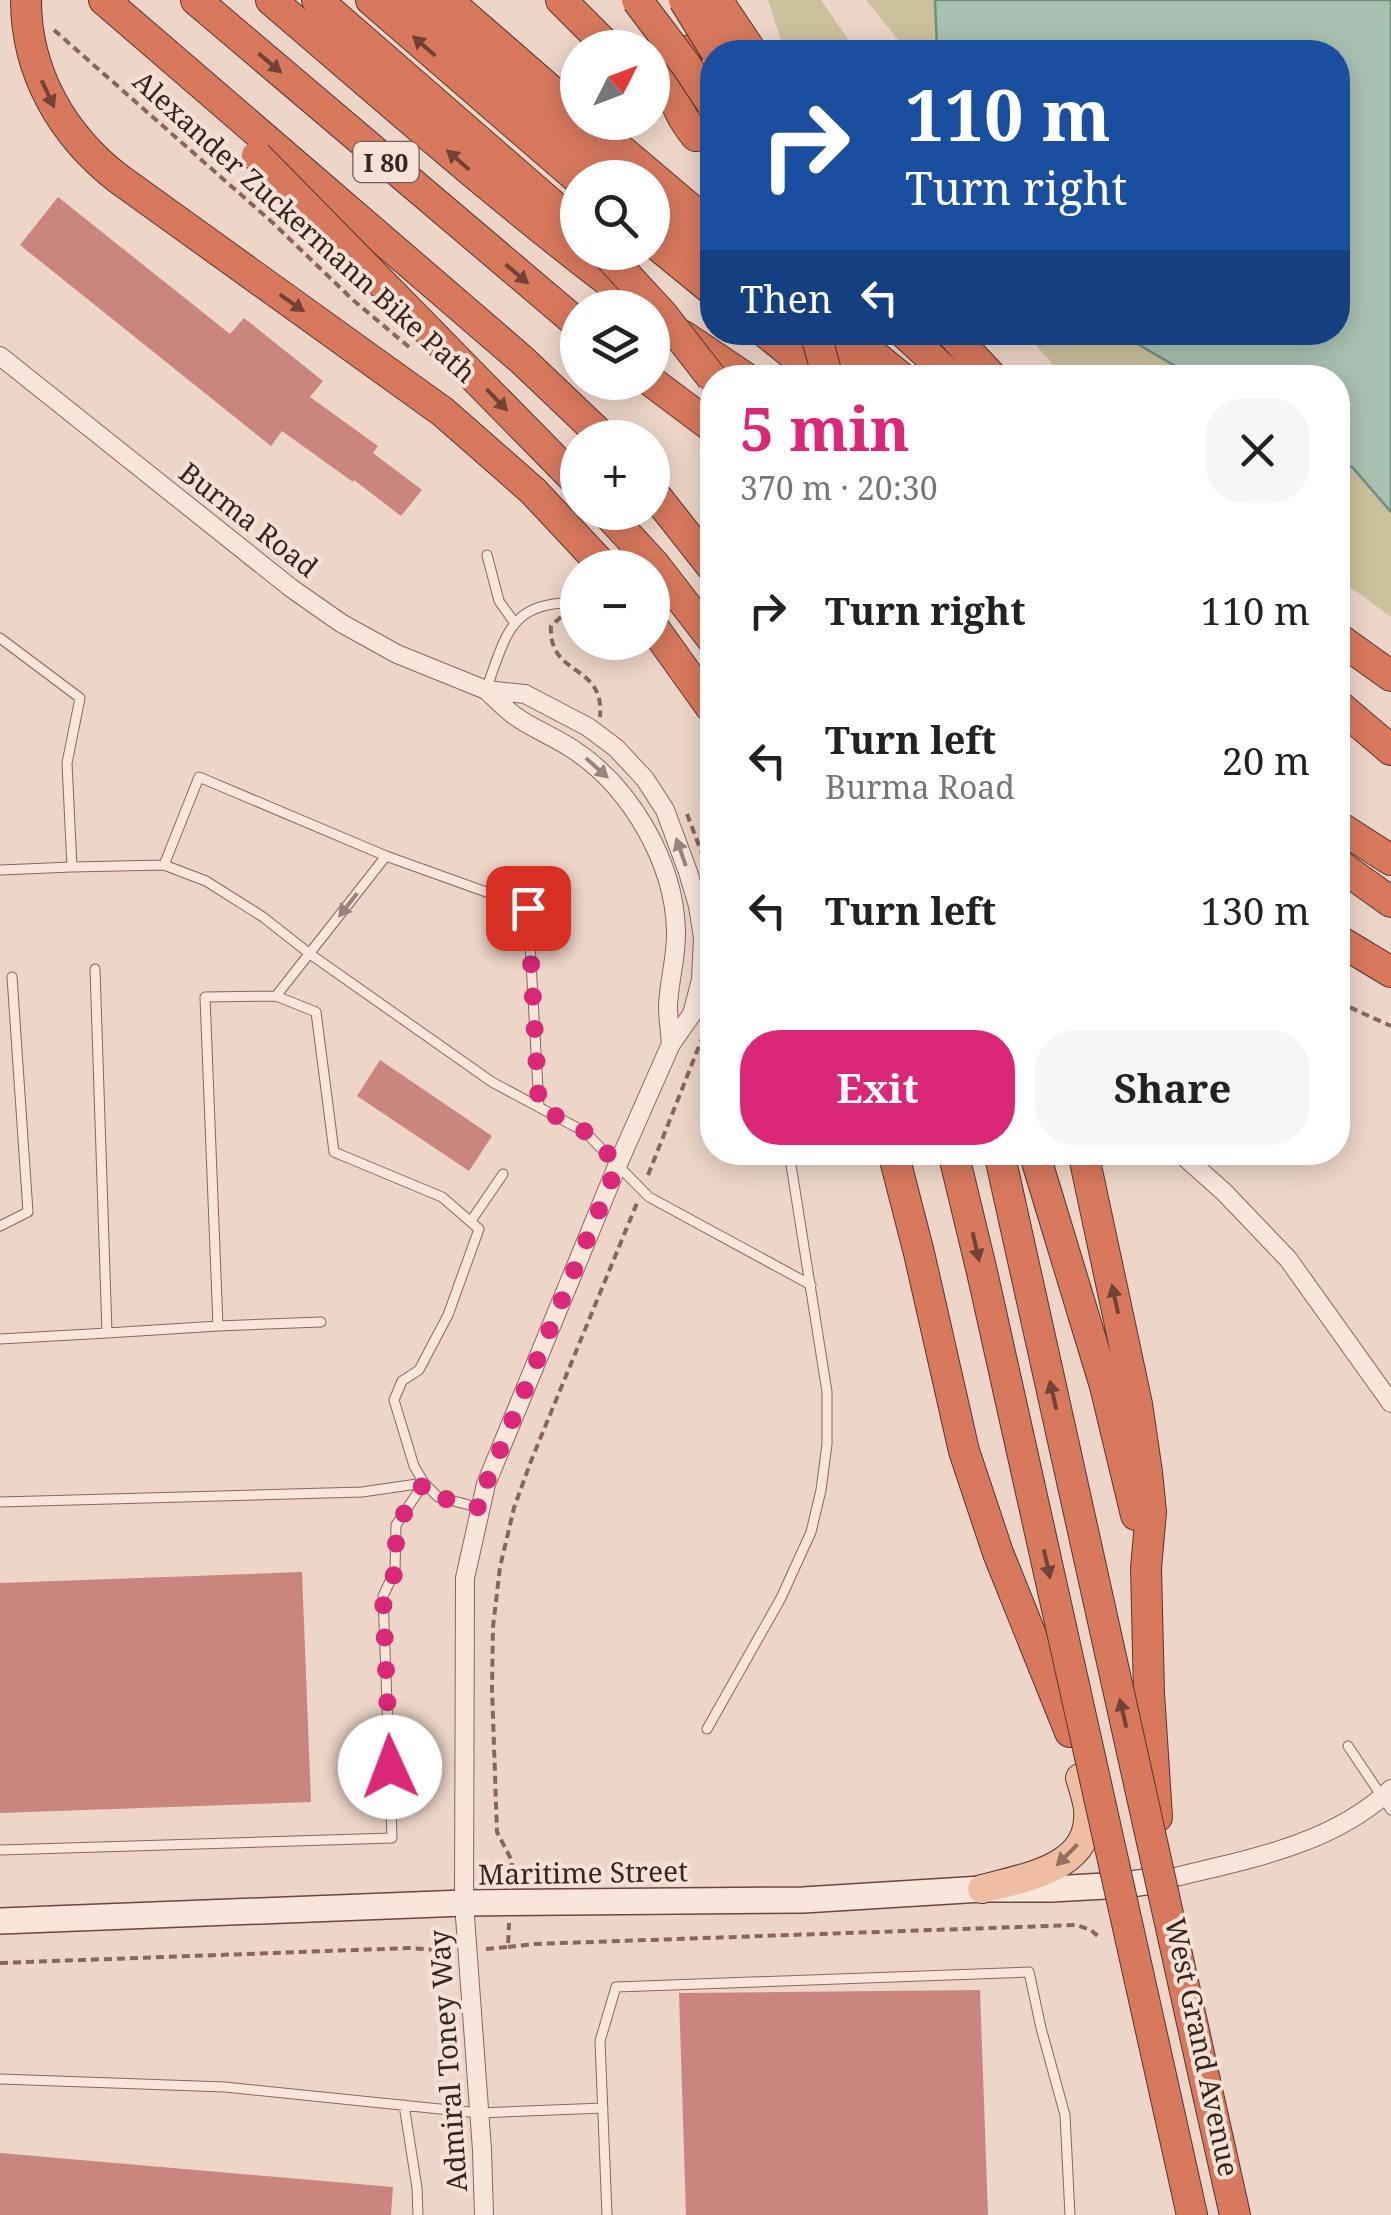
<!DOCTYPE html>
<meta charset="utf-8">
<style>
:root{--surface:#fff;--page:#f6f6f6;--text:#222;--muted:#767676;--accent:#db2777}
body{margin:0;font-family:"Noto Serif",serif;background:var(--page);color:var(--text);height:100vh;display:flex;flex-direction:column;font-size:38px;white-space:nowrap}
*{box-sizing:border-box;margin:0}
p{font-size:32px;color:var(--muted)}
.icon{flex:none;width:55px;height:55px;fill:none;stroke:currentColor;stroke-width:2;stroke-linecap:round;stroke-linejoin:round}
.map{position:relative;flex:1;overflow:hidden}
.sheet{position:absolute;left:700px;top:365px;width:650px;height:800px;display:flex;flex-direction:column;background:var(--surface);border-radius:40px;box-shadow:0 5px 25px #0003}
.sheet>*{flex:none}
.banner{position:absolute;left:700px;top:40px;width:650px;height:305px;border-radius:40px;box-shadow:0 5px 25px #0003;background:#1a4fa0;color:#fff;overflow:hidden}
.needle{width:65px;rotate:48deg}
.controls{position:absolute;left:560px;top:30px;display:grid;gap:20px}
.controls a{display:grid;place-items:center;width:110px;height:110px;border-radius:50%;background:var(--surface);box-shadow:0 5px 25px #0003;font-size:50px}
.pin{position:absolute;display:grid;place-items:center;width:85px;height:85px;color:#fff;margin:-42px;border-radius:20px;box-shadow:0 5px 15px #0006}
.me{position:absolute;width:110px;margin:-55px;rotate:358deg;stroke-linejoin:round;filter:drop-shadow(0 0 8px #0008)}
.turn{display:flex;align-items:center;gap:35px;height:210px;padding:0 40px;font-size:45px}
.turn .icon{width:130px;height:130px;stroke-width:2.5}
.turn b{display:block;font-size:70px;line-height:85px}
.then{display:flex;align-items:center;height:95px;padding:0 40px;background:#0003;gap:20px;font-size:38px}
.round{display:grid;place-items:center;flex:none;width:105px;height:105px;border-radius:40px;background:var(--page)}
.overview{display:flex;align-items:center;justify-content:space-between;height:170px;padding:0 40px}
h1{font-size:60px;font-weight:700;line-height:75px;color:var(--accent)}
.action{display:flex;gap:20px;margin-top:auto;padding:20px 40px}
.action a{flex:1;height:115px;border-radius:40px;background:var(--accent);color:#fff;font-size:40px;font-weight:700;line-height:115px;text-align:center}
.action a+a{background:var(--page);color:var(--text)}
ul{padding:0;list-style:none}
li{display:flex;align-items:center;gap:30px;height:150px;padding:0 40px}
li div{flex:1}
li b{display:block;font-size:38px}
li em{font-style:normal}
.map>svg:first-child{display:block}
.green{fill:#cbc19c}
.water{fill:#a9c1b2;stroke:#6f907d;stroke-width:2.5}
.building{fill:#ca857f}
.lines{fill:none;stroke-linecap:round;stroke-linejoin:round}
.service-casing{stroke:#89665d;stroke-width:11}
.minor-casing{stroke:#89665d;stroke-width:20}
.secondary-casing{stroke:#6b4740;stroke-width:28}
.primary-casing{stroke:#573631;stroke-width:30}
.motorway-casing{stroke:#573631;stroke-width:32}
.path{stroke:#89665d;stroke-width:4;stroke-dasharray:8 5;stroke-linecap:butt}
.service{stroke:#f8e6db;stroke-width:9}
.minor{stroke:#f8e6db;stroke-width:18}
.secondary{stroke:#f8e6db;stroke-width:25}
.primary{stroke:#eebda2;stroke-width:28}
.motorway{stroke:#d8795d;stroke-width:30}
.motorway-bridge-casing{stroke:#573631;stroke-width:32;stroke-linecap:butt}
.motorway-bridge{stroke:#d8795d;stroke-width:30}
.oneway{fill:#714235}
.oneway2{fill:#99857e}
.oneway3{fill:#947061}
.route{stroke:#db2777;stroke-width:18;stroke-dasharray:0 32.4}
.labels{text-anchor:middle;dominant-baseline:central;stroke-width:8;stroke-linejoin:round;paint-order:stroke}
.shield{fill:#f5e2d7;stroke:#725d57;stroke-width:2.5}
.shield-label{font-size:25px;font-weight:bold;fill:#3a2420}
.street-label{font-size:28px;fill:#3a2420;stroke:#f5e2d7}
</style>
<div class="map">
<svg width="1391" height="2215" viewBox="0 0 1391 2215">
<rect width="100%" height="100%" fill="#edd6c8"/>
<path class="green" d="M768 0H821L857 52H785Z
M866 0H1391V617L1338 578V378L1064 377 1025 333 1338 332V52H908Z"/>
<path class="water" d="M935 0H1391V512L1353 468 1338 459V378L1194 377 1119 333 1338 332V52H940L937 48Z"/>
<path class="building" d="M58 197 230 334 244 318 323 381 310 397 378 446 373 453 422 490 401 516 354 480 353 482 282 431 271 446 20 245Z
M380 1060 492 1136 469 1171 357 1096Z
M302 1572 311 1802 0 1813V1583Z
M980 1990 988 2215H686L679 1993Z
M0 2153 393 2187 391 2215H0Z"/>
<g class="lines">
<defs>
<path id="service" d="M487 555 499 601 514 622
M0 638 80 698 67 763 72 867 164 865 206 881 263 917 310 954 492 1082 585 1132 649 1197 811 1285
M486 690C506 635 510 600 578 603
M164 865 199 777 386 856 528 907 539 1107
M0 870 72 867
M276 996 386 856
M471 1221 503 1174
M0 1226 28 1212 12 977
M218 1326 321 1322
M0 1339 107 1333
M0 1502 362 1492 424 1483 438 1497 481 1508
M707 1729 781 1598 811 1532 821 1490 827 1444V1392L789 1152
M1348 1746 1391 1810
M0 1850 392 1838 383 1596 395 1571 396 1525 424 1483 414 1466 394 1400 402 1381 419 1370 448 1315 479 1229 442 1197 334 1152 316 1012 276 996 205 997 218 1326 107 1333 95 969
M0 2079 225 2087 479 2113 603 2108
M404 2105 417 2188 418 2215
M607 2215 600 2041 616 1987 1029 1972 1041 2028 1065 2115 1070 2215"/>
<path id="minor" d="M0 356 291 588 341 623 397 654 486 690 525 694 588 727 616 748 645 779 665 810 688 872 698 906 703 937 701 980 692 1014 671 1044 618 1164 486 1484 465 1578 464 1903 482 2150 484 2215
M486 690C495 698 504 708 515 716 533 729 555 737 574 750 631 788 674 862 676 930 677 956 669 980 668 1006 668 1018 670 1032 671 1044
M1179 1152 1224 1192 1288 1259 1391 1403
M1167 1879C1244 1860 1331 1846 1391 1789"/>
<path id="secondary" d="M0 1921 464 1903 803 1900 982 1889H1051L1124 1885 1167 1879"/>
<path id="primary" d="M982 1889C1025 1877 1093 1869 1088 1809 1087 1799 1083 1788 1080 1778"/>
<path id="motorway" d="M104 0 522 360 604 438
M196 0 578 324
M271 0C394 105 514 212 644 308
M317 0 578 227
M371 0 578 179
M410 0 614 178
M447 0 578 114
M561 0 609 48
M690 50C665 83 671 105 696 136
M588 122 712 227
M652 209 712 258
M652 241 712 290
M765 332 822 378
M845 332 902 378
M903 332 953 378
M950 332 993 378
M806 333 862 378
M682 335 746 378
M652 382 712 427
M652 491 712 567
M606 512 654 564 712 639
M1338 638 1391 676
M1338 705 1391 750
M1338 826 1391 860
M1338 864 1391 902
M1338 940 1391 972
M893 1152 919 1253 964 1451 998 1553 1070 1732
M1034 1152 1105 1386 1136 1515
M1083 1152 1137 1404 1147 1472 1151 1512 1146 1568 1149 1693 1157 1817
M1205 2081 1235 2215
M1166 2098 1192 2215"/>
</defs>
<use href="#service" class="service-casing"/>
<use href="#minor" class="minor-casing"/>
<use href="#secondary" class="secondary-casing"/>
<use href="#primary" class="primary-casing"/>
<use href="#motorway" class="motorway-casing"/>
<path class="path" d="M54 30 273 223 353 300 409 347
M561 617 551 626C548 678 605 662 600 717
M687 814 712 880
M1338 1002 1391 1026
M648 1175 709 1021
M511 1884 512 1861 497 1832 492 1688 493 1627 500 1567 514 1508 531 1461 637 1203
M508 1947 534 1944 1076 1925 1091 1930 1101 1939
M486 1949 508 1947 509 1923
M0 1963 409 1948 452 1951"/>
<use href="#service" class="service"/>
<use href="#minor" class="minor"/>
<use href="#secondary" class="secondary"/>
<use href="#primary" class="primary"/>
<use href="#motorway" class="motorway"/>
<defs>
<path id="motorway-bridge" d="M26 0C26 73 63 136 119 179L443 412 533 491 605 568
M637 0 686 65 712 104
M684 0 716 52
M717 0 752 52
M257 156 578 483
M605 252 663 315 712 378
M815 332 828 378
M652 625 712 709
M953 1152 982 1272 1166 2098
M999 1152 1205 2081"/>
</defs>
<use href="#motorway-bridge" class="motorway-bridge-casing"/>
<use href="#motorway-bridge" class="motorway-bridge"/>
</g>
<defs><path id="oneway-solid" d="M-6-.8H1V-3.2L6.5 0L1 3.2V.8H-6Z" transform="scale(2.5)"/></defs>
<g class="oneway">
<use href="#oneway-solid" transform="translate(424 46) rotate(-139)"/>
<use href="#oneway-solid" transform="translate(270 63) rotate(40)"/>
<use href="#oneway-solid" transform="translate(48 94) rotate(65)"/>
<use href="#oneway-solid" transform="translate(458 160) rotate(-139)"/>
<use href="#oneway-solid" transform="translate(517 274) rotate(40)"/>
<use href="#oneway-solid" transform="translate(292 303) rotate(35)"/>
<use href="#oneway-solid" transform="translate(497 400) rotate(46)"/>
<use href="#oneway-solid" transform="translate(976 1247) rotate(77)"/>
<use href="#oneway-solid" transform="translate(1115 1299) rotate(-102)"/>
<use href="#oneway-solid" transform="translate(1053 1395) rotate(-103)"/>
<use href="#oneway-solid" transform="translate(1047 1564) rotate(78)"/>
<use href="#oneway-solid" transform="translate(1123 1713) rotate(-103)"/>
</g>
<g class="oneway2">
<use href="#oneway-solid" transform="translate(597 768) rotate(42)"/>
<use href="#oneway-solid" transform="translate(681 852) rotate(-109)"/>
<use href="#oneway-solid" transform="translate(348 905) rotate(128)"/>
</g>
<use class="oneway3" href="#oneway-solid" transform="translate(1067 1855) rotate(135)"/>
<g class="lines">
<path class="route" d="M390 1767 383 1596 396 1571V1526L424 1483 438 1497 481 1508 486 1484 618 1164 586 1132 539 1107 528 908"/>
</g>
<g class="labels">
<rect class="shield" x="353.5" y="142" width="65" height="40" rx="8"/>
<g class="shield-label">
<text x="386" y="162">I 80</text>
</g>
<g class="street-label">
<text transform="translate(305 226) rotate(42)">Alexander Zuckermann Bike Path</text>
<text transform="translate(249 519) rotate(38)">Burma Road</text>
<text transform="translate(583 1872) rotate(-1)">Maritime Street</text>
<text transform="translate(1203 2047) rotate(78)">West Grand Avenue</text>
<text transform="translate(447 2061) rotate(-94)">Admiral Toney Way</text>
</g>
</g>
</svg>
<div class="controls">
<a><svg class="needle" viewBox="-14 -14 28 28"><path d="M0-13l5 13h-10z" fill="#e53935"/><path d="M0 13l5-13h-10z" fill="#767676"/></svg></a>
<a><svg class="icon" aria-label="search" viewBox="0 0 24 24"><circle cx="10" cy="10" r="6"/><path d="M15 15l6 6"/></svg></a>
<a><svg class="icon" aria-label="layers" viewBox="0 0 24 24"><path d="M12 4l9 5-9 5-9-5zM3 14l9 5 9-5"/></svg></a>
<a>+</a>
<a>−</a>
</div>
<div class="pin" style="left:528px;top:908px;background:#d93025"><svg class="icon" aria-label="arrive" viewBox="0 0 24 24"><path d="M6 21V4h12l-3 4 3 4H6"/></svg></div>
<svg class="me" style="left:390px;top:1767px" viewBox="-20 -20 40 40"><circle r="19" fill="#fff"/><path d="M0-13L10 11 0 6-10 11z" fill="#db2777"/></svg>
<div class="banner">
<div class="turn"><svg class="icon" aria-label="right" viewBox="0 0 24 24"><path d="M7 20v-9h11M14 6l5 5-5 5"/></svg><div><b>110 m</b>Turn right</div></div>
<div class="then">Then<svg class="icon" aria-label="left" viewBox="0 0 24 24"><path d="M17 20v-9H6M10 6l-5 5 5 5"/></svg></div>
</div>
<section class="sheet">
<div class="overview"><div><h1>5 min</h1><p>370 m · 20:30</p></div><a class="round"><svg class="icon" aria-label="close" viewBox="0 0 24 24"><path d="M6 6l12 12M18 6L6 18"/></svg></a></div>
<ul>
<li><svg class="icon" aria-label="right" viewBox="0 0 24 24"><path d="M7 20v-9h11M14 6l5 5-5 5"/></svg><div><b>Turn right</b></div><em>110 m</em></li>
<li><svg class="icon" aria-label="left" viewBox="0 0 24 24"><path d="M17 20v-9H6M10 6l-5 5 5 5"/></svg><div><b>Turn left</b><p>Burma Road</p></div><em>20 m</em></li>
<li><svg class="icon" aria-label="left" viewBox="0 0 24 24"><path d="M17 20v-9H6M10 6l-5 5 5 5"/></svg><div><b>Turn left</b></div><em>130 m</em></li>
</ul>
<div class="action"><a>Exit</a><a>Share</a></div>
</section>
</div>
